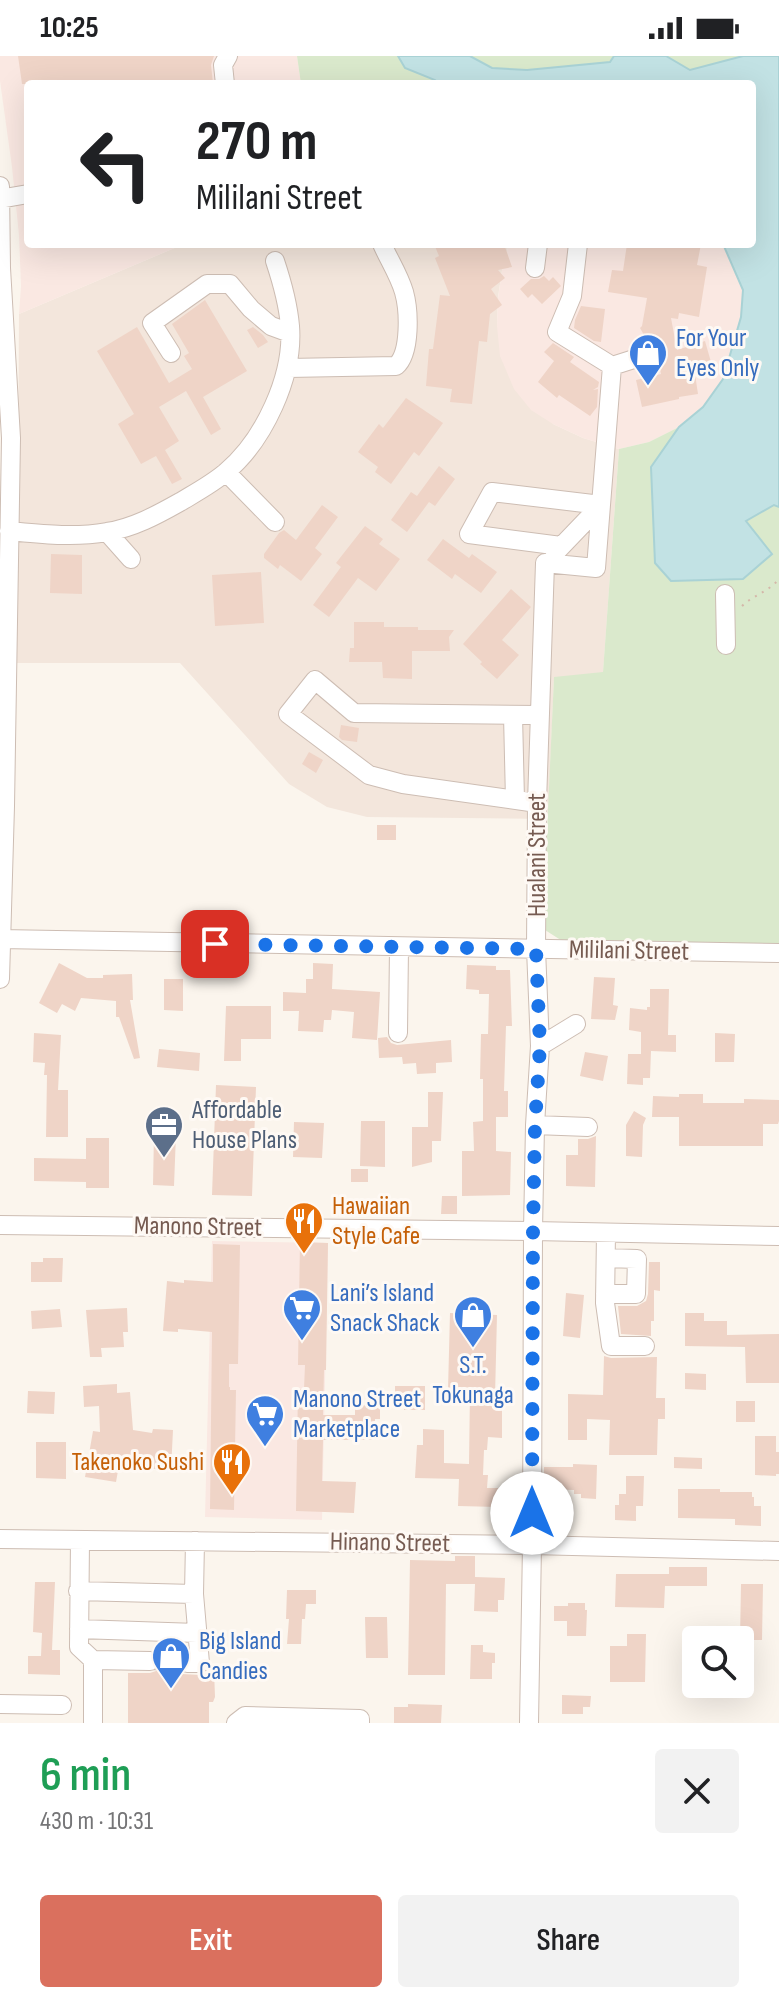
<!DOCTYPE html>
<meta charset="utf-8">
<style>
:root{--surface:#fff;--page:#f2f2f2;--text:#202124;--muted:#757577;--accent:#da705e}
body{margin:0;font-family:"Sofia Sans Condensed",sans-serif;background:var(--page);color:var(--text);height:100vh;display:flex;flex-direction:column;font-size:30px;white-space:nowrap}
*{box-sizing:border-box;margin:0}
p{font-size:26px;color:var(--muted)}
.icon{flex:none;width:44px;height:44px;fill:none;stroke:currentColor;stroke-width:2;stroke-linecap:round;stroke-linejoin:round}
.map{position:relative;height:1667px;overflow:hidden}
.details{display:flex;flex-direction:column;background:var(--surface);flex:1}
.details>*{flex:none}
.top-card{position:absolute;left:24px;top:24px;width:732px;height:168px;border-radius:8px;box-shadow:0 8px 32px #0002;background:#fff;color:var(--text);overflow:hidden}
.tools{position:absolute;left:682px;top:1570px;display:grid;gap:16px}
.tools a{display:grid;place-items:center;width:72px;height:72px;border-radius:8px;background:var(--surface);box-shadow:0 8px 32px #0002;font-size:40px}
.pin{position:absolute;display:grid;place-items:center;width:68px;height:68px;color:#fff;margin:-34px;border-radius:16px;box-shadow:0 4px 12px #0006}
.me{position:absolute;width:88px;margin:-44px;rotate:0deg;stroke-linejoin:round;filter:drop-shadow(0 0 6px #0008)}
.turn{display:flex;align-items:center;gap:28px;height:168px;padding:0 40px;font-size:36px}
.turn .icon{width:104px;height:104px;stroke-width:2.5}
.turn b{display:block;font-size:56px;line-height:68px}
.round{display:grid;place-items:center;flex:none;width:84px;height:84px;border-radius:8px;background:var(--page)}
.summary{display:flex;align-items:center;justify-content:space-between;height:136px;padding:0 40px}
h1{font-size:48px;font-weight:600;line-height:60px;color:#1e9e55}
.button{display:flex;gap:16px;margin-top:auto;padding:16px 40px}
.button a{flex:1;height:92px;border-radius:8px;background:var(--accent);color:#fff;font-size:32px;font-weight:600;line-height:92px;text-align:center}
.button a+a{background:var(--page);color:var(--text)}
.status{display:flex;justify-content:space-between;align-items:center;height:56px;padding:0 40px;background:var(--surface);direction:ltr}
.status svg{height:22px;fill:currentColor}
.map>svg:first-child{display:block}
.residential{fill:#f3e6dc}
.commercial{fill:#fae8e2}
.green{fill:#dae9cc}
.water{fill:#c2e2e4;stroke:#a9d2d5;stroke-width:2}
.building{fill:#efd4c7}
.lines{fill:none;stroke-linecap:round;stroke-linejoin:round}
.minor-tunnel{stroke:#dacec6;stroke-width:18;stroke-dasharray:18 9;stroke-linecap:butt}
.minor-casing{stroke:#cdbdb3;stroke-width:20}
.path{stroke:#d4b7a9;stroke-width:2;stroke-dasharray:2 6;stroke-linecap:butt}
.minor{stroke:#fff;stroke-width:18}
.route{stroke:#1a73e8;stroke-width:14;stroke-dasharray:0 25.2}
.labels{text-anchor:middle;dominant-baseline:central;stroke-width:6;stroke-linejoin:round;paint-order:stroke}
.shop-label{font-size:26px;fill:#366cbe;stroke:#fef9f4;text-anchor:start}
.street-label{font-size:26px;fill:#765b51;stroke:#fef9f4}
.service-label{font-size:26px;fill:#4e5e75;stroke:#fef9f4;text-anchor:start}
.food-label{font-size:26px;fill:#c56008;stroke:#fef9f4;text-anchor:start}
</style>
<div class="status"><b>10:25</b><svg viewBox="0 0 49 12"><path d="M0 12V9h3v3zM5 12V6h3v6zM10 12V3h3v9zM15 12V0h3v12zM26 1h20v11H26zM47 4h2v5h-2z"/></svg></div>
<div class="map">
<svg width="779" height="1667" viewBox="0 0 779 1667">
<rect width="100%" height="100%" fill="#fbf5ed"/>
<path class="residential" d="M184 188H509L503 208 498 241 497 270 553 368 583 382 619 393 603 617 554 622 548 763 367 761 327 751 289 728 180 607H17L19 258Z"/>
<path class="commercial" d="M0 0H297L301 28H28V188H184L19 258 21 230 19 179 12 111 0 25Z
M509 188H723L743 234 741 261 723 323 703 351 679 371 649 386 619 393 583 382 553 368 531 354 514 333 500 300 497 270 498 242 503 208Z
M212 1185 328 1187 322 1464 205 1461Z"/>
<path class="green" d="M297 0H779V889L567 888 545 874 544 842 554 621 603 616 619 393 649 386 679 371 703 351 723 323 741 261 743 234 723 188H752V28H301Z"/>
<path class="water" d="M398 0H470L492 12 527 14 610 6 614 0H666L690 14 743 0H779V451L774 449 746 465 772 498 743 523 671 525 655 507 651 411 679 371 703 351 723 323 741 261 743 234 723 188H752V28H439L435 24 405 12Z"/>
<path class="building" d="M18 0H214L211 9 213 27 22 28Z
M434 188H504L512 211 498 214 505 222 491 233 502 249 490 258 487 286 479 285 472 348 450 346 452 333 426 330 429 293H433L440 239 450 240 435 202 439 200Z
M627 188 656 191 657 188H701L697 209 707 211 699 261 679 257 678 263 671 262 677 294 705 285 713 313 695 318 698 338 679 341V343L642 351 636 324 661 318 656 293 647 298 637 283 644 279 640 272 642 270 647 242 608 236 612 214 623 215Z
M544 220 549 225 553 221 561 230 542 248 532 238 528 242 520 233 531 223H539Z
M205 244 247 315 203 341 221 373 211 379 186 335 159 351 179 385 165 394 182 423 172 428 156 400 141 408 118 368 134 358 97 295 137 271 169 327 192 313 184 300 189 297 172 268Z
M581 250 605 253 601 286 594 285 574 272 575 264Z
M253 271 263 279 268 286 258 292 247 274Z
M553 287 574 301 570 306 599 326 598 331 593 334 598 333 597 351 590 360 559 339 557 342 538 326 554 305 544 296Z
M406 342 443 367 419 400 414 396 391 428 375 416 378 411 358 396 379 368 383 372Z
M439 410 455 423 435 450 429 446 407 476 391 464 411 436 417 440Z
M322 449 338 461 315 492 322 498 301 525 280 509 278 513 264 502V498L279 477 284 474 296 484Z
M365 470 383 483 379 488 400 503 376 535 358 522 329 561 313 549 341 511 336 507Z
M443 483 469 502 472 498 497 516 481 537 455 518 452 523 427 504Z
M51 498 82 499V538L50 537Z
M261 516 264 567 215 570 212 519Z
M511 533 531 551 502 584 519 599 497 623 480 608 482 606 463 588Z
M354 566H384V571H418V574H454L449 581 450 595H412V623L383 622 382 606H349L350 592H354Z
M341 669 359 672 357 686 342 684 339 681Z
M309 696 323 704 316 717 302 708Z
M377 769H396V784H377Z
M59 907 87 922H103V919L132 918 133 944H130L140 1002 134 1003 119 961H116V945L81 942 75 955 62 948 57 957 39 947Z
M313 907 333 908 332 933 380 936 377 984 352 982 354 956 332 954 331 964H324L323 976 298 975 299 955H283V936L306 937V923H313Z
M467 909 496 910V914H510L512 970H506L504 1035H508V1061H496V1095L511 1096 510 1139 462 1140V1095H474L473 1066 483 1065V1023H480L481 978H488L489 938H479V934L466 933Z
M594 921 615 922 613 949 618 950 615 964 591 963Z
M164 923H183V955L164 954Z
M650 933H669L668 979H676V996L651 995 650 1022H643V1029L627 1028 628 998H641V976L629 974 630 952 647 954V951H650Z
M226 950H271V983H241V1005H224Z
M34 977 61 979 58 1034H68V1081H46L47 1019H44L45 1007 33 1006Z
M715 977 735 978 734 1006H715Z
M387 981 391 987 397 989 451 984 452 1006 436 1007V1017L417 1018 416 1007 403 1008 402 1001 379 1002 378 982Z
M159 993 200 997 199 1015 157 1011Z
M585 996 608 1000 603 1025 580 1020Z
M216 1029 256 1031 252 1140 212 1139Z
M428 1036H443L441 1085H432V1106L412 1111V1071H428Z
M679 1038H703V1047H744V1043L779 1044V1065L778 1068H763V1090H679V1061H652L653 1040 679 1041Z
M634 1055 646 1062 643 1069 642 1101 626 1100V1069Z
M361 1065H385V1111L360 1110Z
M294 1066 324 1067 322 1102 293 1101Z
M154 1077 176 1078 174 1130 153 1129Z
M596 1080 595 1131 566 1130V1099H578V1083H588Z
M86 1082H109V1132H86V1126L34 1125V1102L86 1103Z
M351 1113H368V1126H351Z
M442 1140H457V1158H441Z
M300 1186 328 1187 326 1314H324L323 1359H355V1349L380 1350V1363H375V1384H323L322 1425 356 1426 354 1457 296 1455 298 1333H304L305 1309H298Z
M213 1188 240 1189 238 1308H229V1331H230V1334H236L234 1454 210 1453 212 1276 178 1273V1276L163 1275 167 1225 184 1227V1224L213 1226Z
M43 1202H63L62 1226H31V1206H43Z
M649 1206H660V1235L654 1234V1265H651V1280L621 1278 618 1250H637L646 1245 648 1238Z
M566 1237 584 1239 580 1282 563 1280Z
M127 1252 128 1276H123L124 1291 101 1292 102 1301H90L86 1254Z
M60 1253 62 1271 32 1273 31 1255Z
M450 1257 497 1259 495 1341H502V1382L488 1381 487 1394H484L483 1419H488L487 1432H498V1451L458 1450 459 1423 415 1422 417 1389H423V1373L444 1374V1407L469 1408 470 1335 448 1334Z
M685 1257H704V1265H727V1279L779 1278V1327H746L745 1291 685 1290Z
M604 1300 611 1302 657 1301 656 1342H665V1363H658L657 1399H609L610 1364 587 1363V1384H568V1338L603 1339Z
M685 1317 706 1318V1334L685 1333Z
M117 1328V1337L130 1336 133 1374 152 1377 153 1373 173 1374 171 1414 139 1412 119 1409 116 1426 85 1421 93 1375 100 1376 99 1350 84 1351 83 1330Z
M395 1330H425V1354H404V1346L395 1345Z
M28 1335 55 1336 54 1358 27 1357Z
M736 1345H755V1366H736Z
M755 1380H776V1396H779V1418H776V1420L755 1419Z
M36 1386H66V1423L36 1422Z
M674 1401 702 1402V1413L674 1412Z
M573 1408 597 1409 596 1443 581 1442V1438H574V1434L544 1433V1411H573Z
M626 1420H644L643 1450H636V1465L615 1464V1449H619V1438H626Z
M678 1433H720V1436H752V1441H754V1450H761V1470L735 1469V1463L678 1462Z
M455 1500H475V1521L505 1522 504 1544H498V1556L474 1555 475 1528H446L445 1619H408L410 1504 455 1505Z
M669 1511H707V1530H665L664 1552 615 1551 616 1518H669Z
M35 1526H55L52 1594H60V1619L28 1618V1600H41L42 1577 33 1576Z
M741 1528H763L762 1584H740Z
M287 1534H316V1548H306L305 1563H302L301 1588H287L289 1563H286Z
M568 1547H585V1554H587L586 1580H567V1565H554V1550H568Z
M365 1561H387L388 1602H366Z
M627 1578H646L645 1626H610V1590H627Z
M471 1589H483V1596L495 1597V1607H492V1623H470Z
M156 1594 185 1596 177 1600 175 1606 176 1612 182 1618 200 1619 214 1614 215 1641 213 1646H209V1667H128V1617H150L156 1615 161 1610 162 1604 160 1599Z
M562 1639 591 1640 590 1651H583V1658H562Z
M408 1648 442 1649 441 1667H394V1651H408Z"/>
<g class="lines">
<path class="minor-tunnel" d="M150 1605 187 1607"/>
<defs>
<path id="minor" d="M225 28 223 9 228 0
M0 130 1 212 11 382 5 750 0 923
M0 143 28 138
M535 212 538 188
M171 297 152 267 207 228H230L251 253 271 270 290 277
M612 310 634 303
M288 312 396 310C411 297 409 254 404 236 399 219 389 204 382 188
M226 416 275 466
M9 475C41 478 74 482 107 476 133 472 157 459 180 446 195 437 212 428 226 416 264 384 294 320 290 270 288 247 282 226 275 205
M107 476 131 503
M561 490 469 478 492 436 601 449
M555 497 601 449
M545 507 596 512 612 310 557 276 572 240 578 188
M725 538 726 589
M513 659 515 744
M537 747 403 728 369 719 288 658 315 624 354 657 540 659
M0 883 779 897
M398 977 399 891
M540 990 576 968
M535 1069 588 1071
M0 1169 533 1175 779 1180
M606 1177 605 1247 611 1290H645
M605 1238H636L637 1203 606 1202
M0 1483 532 1489 779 1495
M80 1484 79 1591 93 1604V1667
M78 1535 194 1538
M79 1573 197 1577
M93 1604 150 1605
M187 1607H200L194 1538 195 1485
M0 1648 62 1649
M236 1667 245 1660 360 1663V1667
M529 1667 532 1489 533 1175 535 1069 540 990 536 893 537 747 545 507"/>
</defs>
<use href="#minor" class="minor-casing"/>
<path class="path" d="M742 550C755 538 767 537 779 523"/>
<use href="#minor" class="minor"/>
</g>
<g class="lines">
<path class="route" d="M215 888 536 893 540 990 535 1069 533 1175 532 1457"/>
</g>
<defs>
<symbol id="shop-pin" viewBox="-11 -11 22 30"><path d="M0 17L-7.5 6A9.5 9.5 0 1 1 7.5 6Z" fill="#3f7fe0" stroke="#fef9f4"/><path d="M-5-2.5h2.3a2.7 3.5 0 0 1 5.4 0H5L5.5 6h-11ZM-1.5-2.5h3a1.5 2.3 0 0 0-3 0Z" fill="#fff"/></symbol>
<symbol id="office-pin" viewBox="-11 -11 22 30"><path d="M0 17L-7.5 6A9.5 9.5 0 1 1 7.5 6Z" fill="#5c6f8a" stroke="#fef9f4"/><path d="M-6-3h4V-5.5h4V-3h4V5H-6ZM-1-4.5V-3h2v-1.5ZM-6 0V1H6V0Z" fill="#fff"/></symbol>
<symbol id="restaurant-pin" viewBox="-11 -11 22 30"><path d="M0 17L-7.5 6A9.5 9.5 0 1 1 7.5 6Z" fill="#e8710a" stroke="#fef9f4"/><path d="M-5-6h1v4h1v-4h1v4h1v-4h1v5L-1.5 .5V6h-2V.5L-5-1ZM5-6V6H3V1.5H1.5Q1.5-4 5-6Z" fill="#fff"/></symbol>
<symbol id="supermarket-pin" viewBox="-11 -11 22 30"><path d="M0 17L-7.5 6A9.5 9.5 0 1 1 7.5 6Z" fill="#3f7fe0" stroke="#fef9f4"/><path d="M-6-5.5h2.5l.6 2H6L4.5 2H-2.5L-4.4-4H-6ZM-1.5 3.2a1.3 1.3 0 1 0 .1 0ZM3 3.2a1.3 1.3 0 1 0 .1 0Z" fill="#fff"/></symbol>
</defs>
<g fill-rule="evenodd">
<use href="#shop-pin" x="626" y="275" width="44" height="60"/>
<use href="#office-pin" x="142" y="1047" width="44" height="60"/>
<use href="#restaurant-pin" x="282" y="1143" width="44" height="60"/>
<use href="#supermarket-pin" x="280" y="1230" width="44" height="60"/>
<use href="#shop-pin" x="451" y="1237" width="44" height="60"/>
<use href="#supermarket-pin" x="243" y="1336" width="44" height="60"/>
<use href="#restaurant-pin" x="210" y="1384" width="44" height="60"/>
<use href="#shop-pin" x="149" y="1578" width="44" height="60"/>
</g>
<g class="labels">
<g class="shop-label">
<text x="676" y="282">For Your<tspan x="676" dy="30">Eyes Only</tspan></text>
<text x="330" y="1237">Lani’s Island<tspan x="330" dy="30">Snack Shack</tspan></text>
<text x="473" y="1309" text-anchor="middle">S.T.<tspan x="473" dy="30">Tokunaga</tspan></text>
<text x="293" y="1343">Manono Street<tspan x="293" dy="30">Marketplace</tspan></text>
<text x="199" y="1585">Big Island<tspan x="199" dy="30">Candies</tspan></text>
</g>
<g class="street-label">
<text transform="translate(537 799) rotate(-90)">Hualani Street</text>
<text transform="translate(629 895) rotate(1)">Mililani Street</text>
<text transform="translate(198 1171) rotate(1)">Manono Street</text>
<text transform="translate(390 1487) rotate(1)">Hinano Street</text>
</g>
<g class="service-label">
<text x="192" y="1054">Affordable<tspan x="192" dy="30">House Plans</tspan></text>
</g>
<g class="food-label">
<text x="332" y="1150">Hawaiian<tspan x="332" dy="30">Style Cafe</tspan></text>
<text x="204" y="1406" text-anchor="end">Takenoko Sushi</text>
</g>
</g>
</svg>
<div class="tools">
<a><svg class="icon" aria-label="search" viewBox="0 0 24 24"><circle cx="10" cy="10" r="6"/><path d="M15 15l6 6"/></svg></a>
</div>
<div class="pin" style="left:215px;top:888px;background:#d93025"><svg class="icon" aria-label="arrive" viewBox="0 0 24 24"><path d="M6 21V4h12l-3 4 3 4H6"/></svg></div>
<svg class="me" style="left:532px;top:1457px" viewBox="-20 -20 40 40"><circle r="19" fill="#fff"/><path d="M0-13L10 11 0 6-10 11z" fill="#1a73e8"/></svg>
<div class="top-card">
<div class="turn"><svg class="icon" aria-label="left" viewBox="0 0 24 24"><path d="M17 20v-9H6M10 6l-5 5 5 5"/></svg><div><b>270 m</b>Mililani Street</div></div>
</div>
</div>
<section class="details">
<div class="summary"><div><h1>6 min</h1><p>430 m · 10:31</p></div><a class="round"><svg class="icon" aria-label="close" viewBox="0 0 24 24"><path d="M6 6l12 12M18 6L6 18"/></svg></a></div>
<div class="button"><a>Exit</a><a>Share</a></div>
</section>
